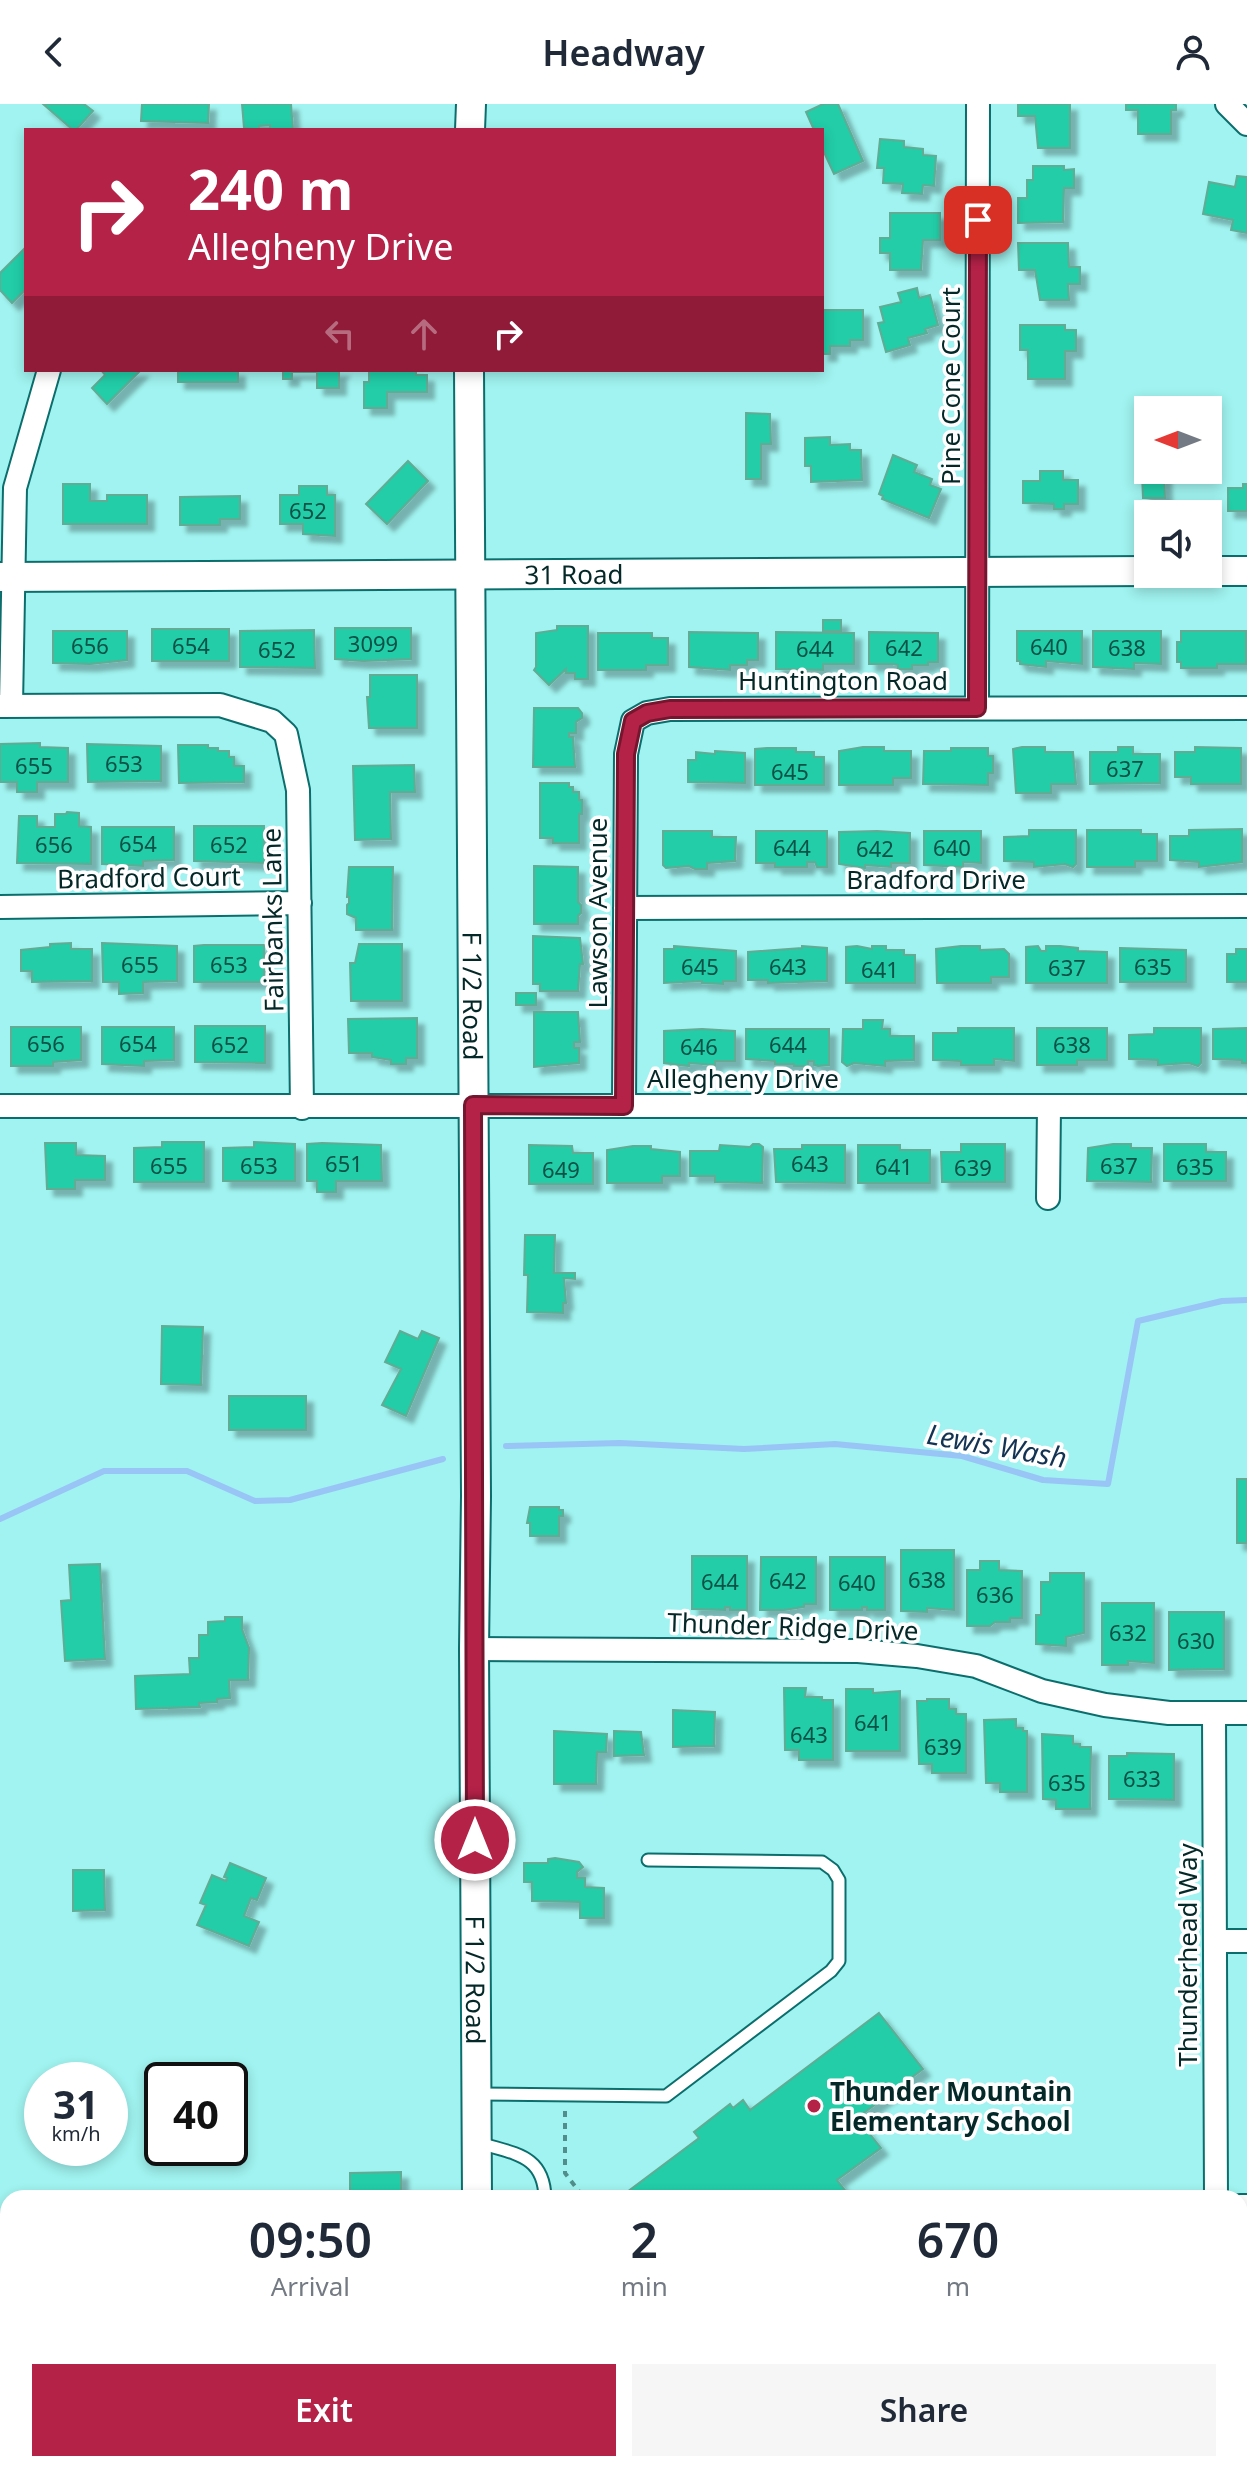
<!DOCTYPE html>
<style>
:root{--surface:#fff;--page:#f6f6f7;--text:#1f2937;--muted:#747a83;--accent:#b42248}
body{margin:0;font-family:"Noto Sans",sans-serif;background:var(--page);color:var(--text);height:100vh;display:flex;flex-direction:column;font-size:30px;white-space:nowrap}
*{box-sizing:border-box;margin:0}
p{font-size:26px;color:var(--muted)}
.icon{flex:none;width:44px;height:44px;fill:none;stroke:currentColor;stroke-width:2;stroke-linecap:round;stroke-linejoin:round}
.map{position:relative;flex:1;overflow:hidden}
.details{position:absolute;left:0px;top:2086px;width:1248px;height:282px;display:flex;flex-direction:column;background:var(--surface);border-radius:24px 24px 0 0;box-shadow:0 4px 12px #0003}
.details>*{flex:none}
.banner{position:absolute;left:24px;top:24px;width:800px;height:244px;border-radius:0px;box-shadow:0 4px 12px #0003;background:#b42248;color:#fff;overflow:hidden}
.needle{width:52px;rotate:270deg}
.fabs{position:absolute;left:1134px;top:292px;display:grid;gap:16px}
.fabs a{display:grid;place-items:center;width:88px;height:88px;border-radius:0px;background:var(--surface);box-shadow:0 4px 12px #0003;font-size:40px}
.speed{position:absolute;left:24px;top:1958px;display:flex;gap:16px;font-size:40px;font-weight:700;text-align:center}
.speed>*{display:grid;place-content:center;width:104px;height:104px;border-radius:50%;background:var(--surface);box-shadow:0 4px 12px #0003;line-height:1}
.speed small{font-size:20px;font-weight:400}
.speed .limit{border:4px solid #111;border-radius:12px;background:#fff;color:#111}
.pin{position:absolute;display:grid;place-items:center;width:68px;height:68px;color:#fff;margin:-34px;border-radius:16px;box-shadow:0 4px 12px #0006}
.me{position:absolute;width:88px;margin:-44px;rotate:0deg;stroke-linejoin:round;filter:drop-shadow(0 0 6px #0008)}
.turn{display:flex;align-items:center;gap:28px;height:168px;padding:0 32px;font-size:36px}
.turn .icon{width:104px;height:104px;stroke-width:2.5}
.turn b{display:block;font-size:56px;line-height:68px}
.lanes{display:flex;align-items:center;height:76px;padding:0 32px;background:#0003;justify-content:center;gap:40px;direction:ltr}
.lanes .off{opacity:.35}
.eta{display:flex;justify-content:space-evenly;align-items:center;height:136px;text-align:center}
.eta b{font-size:48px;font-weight:600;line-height:56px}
.button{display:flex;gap:16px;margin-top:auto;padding:16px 32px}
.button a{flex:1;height:92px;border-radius:0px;background:var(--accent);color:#fff;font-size:32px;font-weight:600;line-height:92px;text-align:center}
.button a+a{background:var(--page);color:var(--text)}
header{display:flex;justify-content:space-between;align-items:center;height:104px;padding:0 32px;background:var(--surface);font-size:36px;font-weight:600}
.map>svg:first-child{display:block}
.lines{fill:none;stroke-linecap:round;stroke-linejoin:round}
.stream{stroke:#99c4f6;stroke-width:6}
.building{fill:#20cda7;stroke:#62ab95;stroke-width:2;filter:url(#shadow)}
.service-casing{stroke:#0b6e6c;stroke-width:15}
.minor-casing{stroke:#0b6e6c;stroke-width:26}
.tertiary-casing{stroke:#0b6e6c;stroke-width:32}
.path{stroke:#518d8b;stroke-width:4;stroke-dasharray:6 6;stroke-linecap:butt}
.service{stroke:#fff;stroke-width:11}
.minor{stroke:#fff;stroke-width:22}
.tertiary{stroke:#fff;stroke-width:28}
.route-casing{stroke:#75162f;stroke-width:20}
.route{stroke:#b42248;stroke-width:14}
.poi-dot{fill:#b42248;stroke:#fff;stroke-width:3}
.labels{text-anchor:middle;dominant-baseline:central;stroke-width:7;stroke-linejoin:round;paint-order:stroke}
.number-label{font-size:22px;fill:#0a5147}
.street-label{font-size:26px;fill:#032827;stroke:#fff}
.poi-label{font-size:26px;font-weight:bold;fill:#032827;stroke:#fff;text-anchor:start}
.water-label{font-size:28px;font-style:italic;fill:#143252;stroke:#fff}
</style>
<header><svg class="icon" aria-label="back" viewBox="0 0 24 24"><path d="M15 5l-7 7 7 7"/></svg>Headway<svg class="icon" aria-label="person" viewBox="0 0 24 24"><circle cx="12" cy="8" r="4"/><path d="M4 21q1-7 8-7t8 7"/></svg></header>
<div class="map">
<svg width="1247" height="2367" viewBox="0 0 1247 2367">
<defs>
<filter id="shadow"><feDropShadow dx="7" dy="7" stdDeviation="2" flood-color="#0004"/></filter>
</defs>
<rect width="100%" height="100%" fill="#a0f3f0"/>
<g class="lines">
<path class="stream" d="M506 1342 620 1339 744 1345 835 1340 962 1352 1043 1376 1108 1380 1138 1217 1222 1197 1247 1196
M0 1415 104 1367H187L255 1397 290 1396 443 1355"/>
</g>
<path class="building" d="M43 0H84L93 7 76 26H73Z
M142 0H209L208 19 141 17Z
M242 0H291L293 26H270V21L259 22V26L244 24Z
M823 0H838L863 57 834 70 822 44V26H814L806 8Z
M1018 0H1070V44H1038L1035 12H1018Z
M1126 0H1176V6H1171V30H1138V6H1126Z
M880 35 904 37V43L923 45V51L936 52 934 82 923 81 922 90 902 89 903 80 883 79 884 64H877Z
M1033 62H1064V66L1074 65V84H1064L1063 118 1018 119V94H1027V76H1033Z
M1237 72 1247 73V129L1231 126 1233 116 1203 110 1209 78 1235 83Z
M890 109H940V136H923L921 166H890V149H880V134H890Z
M1018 139H1068L1069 163H1080V180H1068L1069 196H1040L1035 166H1019Z
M26 143V185L12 199 0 186V169Z
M917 184 919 194 930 191 938 221 925 225 927 229 908 234 910 241 886 248 878 219 884 218 880 203 901 198 898 189Z
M822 206H863V236H850V242H830V250H822Z
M1020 221H1065V226H1076V247H1065V275H1028V246H1020Z
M101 266H141L107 300 92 284 105 271Z
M178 266H238V278H178Z
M283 266H342V267H339V284H317V268H292V275H283Z
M369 266H416V271H427V288H387V304H364V278H369Z
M746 309 770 310 771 340H761V375H746Z
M830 333V341L850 340V346H861L862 376 811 378V362H805V334Z
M893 351 917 361 914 368 932 375 930 381 941 385 929 414 882 395 883 392 879 390Z
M408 357 428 377 387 420 366 400Z
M1136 361H1148V366H1164L1165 394H1143L1142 371H1136Z
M1040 367H1063V376H1078V400H1064V405H1054V400L1023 399V377H1040Z
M63 380H90V397H107V391H147V420H63Z
M1243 380H1247V407H1228V384H1243Z
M299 382H327V391H335V432L303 430V420H280V391H299Z
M240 392V415H220V421H180V393Z
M823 516H841V527H823Z
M557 522H588V575H575V569H566V565L549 581 534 566 536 563V529L557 526Z
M335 524H411V555L363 557 335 555Z
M152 525H229V557H152Z
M314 526 315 564 240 563V527Z
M53 527H127V556L90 560 53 559Z
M1017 527H1082V560L1046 557V563L1020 560V557H1017Z
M1093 527H1161V560L1134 559V565L1093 563Z
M1181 527H1246V560H1217V564H1181V558H1177V538H1181Z
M689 528 758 529V556H747V561H730V566L689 563Z
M776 528 854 529V560H823V566L776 565Z
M869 528 938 529V558H928V561H912V565H898V561L893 560H869Z
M598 529H652V534H668V561H646V566H598Z
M370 571H417V624H369L367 593H370Z
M534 604H578L582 609V614L576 618V629H569V633H573L575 663H533Z
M40 639V643L68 644V678H37V688H17V678H0V640Z
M87 640 161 642V677L88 678Z
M178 641H208V644H218V647H229V653H234V662H244V678L179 679Z
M863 643H884V647H911V674H893V681H839V647Z
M1022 643H1045V648H1073L1076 680H1051V689H1016L1013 645Z
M1118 643H1133V650H1160V679L1090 680V648H1118Z
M1195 643 1241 644V680H1191V673H1175V648H1195Z
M767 644H796V648H814V653H824V681H755V645Z
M951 644H988V652H993V669H988V681L923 680 924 647H951Z
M715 647 745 649V679L688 678V656H696V648L715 650Z
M414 661 415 688H390L391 735 355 736 353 662Z
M540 679H569V683H573V688H579V696H582V710H579V739H553V734H540Z
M67 708 79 709V722L91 723V760L17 759 19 712H37V723H55V710H66Z
M194 722H264V759L194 757Z
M102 723H174V756L143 757V762L102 760Z
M1242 725V758L1199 763V758L1170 756V732H1189V726Z
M1029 726H1076V760L1073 763 1065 760 1034 763V758L1004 757V733L1029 732Z
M1087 726H1141V730H1157V757H1135V763H1087Z
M663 727H712V733H736L735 757 707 759V765H695L689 762 666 764 663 761Z
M756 727H827V763H817L815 758H807V763H775V759H756Z
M877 727 910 729V759H891V763L865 761V764L839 760V728Z
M924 727H981V759L963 758V763L924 761Z
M534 762 578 763V798L581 801V809L578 812V820H534Z
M349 763H393L392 826H356V814L347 810V801L349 799V793H347Z
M533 832 580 834 583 860H580L578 887H540V880H533Z
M71 839V845H92V877L32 878V867H21V846L50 843V840Z
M102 839 177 842V877L143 878V889L119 890V878H103Z
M359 840H402V897H351L350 859H355Z
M204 841H264V878H194V842Z
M674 842 736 847V877H723V880L702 879V877L664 879V845H674Z
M802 842 827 844V877L768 879V876H748V848L802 844Z
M857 842 872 845V842H886V846H904V851H915V879H846V843Z
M961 842H980V846L1004 845 1009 850V873H991V879H937L936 845Z
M1038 842 1041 847H1046V842H1060L1078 844V847L1107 848V879H1026V843Z
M1120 844 1186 846V878H1120Z
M1236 845H1247V878H1227V850H1236Z
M516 889H536V901H516Z
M534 908H578L580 938H574V944H579V959L534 963Z
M417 914V954H406V960H391V956L372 953V949H349L348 915Z
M863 916H883L882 925H890V932H914V956L885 957V962L854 959 847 962 842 958 843 925H863Z
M195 922H265V959L195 958Z
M11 923H81V956L53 958V962H11Z
M102 923H174V956L144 957V962L102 960Z
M958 924H1014V957L994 955V961H961V957L933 956V929H958Z
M1037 924H1107V956H1077V961H1037Z
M1154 924H1201V959L1198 962 1189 959 1158 961V956L1129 955V931L1154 930Z
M1247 924V959H1242V956L1213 955V925Z
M702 925 735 927V957H715V961L689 959V962L664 959V927Z
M746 925H829V961L818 962 814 961V957H808V962H794V960H775V957L746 955Z
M162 1038H204V1078H134V1044L162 1043Z
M254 1038 295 1040V1077H223V1044L254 1043Z
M45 1039H76V1051L105 1052V1076H75V1085H47Z
M322 1039 381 1041 382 1077H336V1088H317V1077H307V1040Z
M753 1040H759L763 1043 762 1079 715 1078V1072H690V1047H719L720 1041 750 1043Z
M961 1040H1005V1078H942L941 1048H961Z
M1113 1040H1131V1044H1152L1151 1078 1087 1077 1088 1044Z
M1164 1040H1206V1048H1226V1077H1164Z
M529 1041 572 1042 573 1049H593V1080H529Z
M802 1041H845V1079L776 1078 774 1045H802Z
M858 1041H900V1046H930V1079H858Z
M633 1042H651V1045L680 1048V1072H662V1079H607V1046Z
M525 1131H555L554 1169H575V1175L564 1174 566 1199H563V1209L527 1208 528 1171H524Z
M162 1222 203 1223 201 1281 161 1280Z
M400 1227 418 1235 422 1227 439 1234 406 1312 382 1301 401 1265 385 1258Z
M229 1292H306V1326H229Z
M1237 1375H1247V1439H1237Z
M530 1403H559V1406H563V1412H559V1432H530V1419H527Z
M901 1446H954V1506L927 1504V1508L901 1507Z
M692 1452H747V1506H730V1503H725V1506L692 1505Z
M761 1453H816V1500H804V1503L784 1506H760Z
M830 1453H885V1506H867V1503H862V1506H830Z
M980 1457H999V1466L1022 1467V1514H1010V1518H995L990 1522H967V1466H980Z
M100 1460 105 1555 65 1557 61 1497 71 1496 69 1461Z
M1050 1469H1084V1529L1066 1533V1542L1036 1540V1511H1041V1478H1050Z
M1102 1499H1154V1559L1128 1557V1561H1102Z
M1169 1508H1224V1565L1169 1566Z
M225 1513H242V1525L249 1544 248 1576H229L230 1594 217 1595V1598L199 1599 200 1603 136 1605 135 1572 190 1570 189 1554H199V1531H208V1518L225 1517Z
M784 1584H806L805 1593H822V1596H833V1656H799V1646H785Z
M846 1585H873V1589L900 1587V1647H846Z
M927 1595H949V1605H956V1610H966V1669H932V1660H919L917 1597H927Z
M673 1606 715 1608 714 1642 673 1643Z
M1016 1615V1624H1023V1627H1027V1688H1000V1679H986L984 1616Z
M554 1627 607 1630 606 1648H597L596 1680H554Z
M614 1627 641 1628 644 1651 614 1652Z
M1042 1630 1073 1632V1640H1080V1643H1091L1090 1705H1056V1696L1043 1695Z
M1127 1649 1174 1650V1696L1109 1695V1652H1127Z
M555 1754 579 1758 583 1763 577 1768V1774H585V1783L604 1784V1814H580V1798L532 1797V1778H524V1759H548V1755Z
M230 1759 266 1774 257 1796 251 1794 244 1812 259 1818 249 1842 197 1821 206 1801 200 1799 212 1771 226 1777 227 1774 224 1773Z
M73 1766H104L105 1806 73 1807Z
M879 1909 923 1965 857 2014 881 2044 837 2076 851 2094H619L699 2034 694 2028 730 2000 733 2004 743 1996 750 2006Z
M401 2068V2094H350V2069Z
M355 2360 390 2361V2367H355Z"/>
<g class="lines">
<defs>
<path id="service" d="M478 1990 666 1992 831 1867 839 1857V1776L833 1766 822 1758 648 1756
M477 2038C512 2050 544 2049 545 2094"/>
<path id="minor" d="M1227 0 1247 20
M11 601 15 384 49 266
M0 602 220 601 272 617 286 630 298 686 302 1004
M977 604 978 0
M0 803 300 799
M625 804 1247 802
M0 1002H1247
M624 1002 626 650 633 617 647 609 670 605 1247 604
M1048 1094 1049 1002
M474 1545 858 1547 917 1552 976 1562 1042 1587 1105 1601 1169 1609H1247
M1214 1609 1216 2094
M1215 1837H1247
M1240 2102H1247
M1240 2325H1247"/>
<g id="tertiary">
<path d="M470 26 471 0"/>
<path id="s1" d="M469 266 476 1392 474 1545 477 2094"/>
<path d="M1208 467H1247"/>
<path id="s2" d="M0 473 1148 467"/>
<path d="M478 2360 479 2367"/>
</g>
</defs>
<use href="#service" class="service-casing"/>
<use href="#minor" class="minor-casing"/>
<use href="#tertiary" class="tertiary-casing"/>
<path class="path" d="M565 2007V2069L584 2094"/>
<use href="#service" class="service"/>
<use href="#minor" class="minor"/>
<use href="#tertiary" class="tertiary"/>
</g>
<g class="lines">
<defs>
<path id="route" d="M475 1736 473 1001 624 1002 626 650 633 617 647 609 670 605 977 604 978 116"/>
</defs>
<use href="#route" class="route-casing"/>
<use href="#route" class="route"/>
</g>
<circle class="poi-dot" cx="814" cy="2002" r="8"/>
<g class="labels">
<g class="number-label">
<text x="308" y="406">652</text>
<text x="373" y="539">3099</text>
<text x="90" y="541">656</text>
<text x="191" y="541">654</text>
<text x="1049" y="542">640</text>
<text x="904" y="543">642</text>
<text x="1127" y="543">638</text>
<text x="815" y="544">644</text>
<text x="277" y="545">652</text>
<text x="124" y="659">653</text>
<text x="34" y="661">655</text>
<text x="1125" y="664">637</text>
<text x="790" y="667">645</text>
<text x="138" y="739">654</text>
<text x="54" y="740">656</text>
<text x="229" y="740">652</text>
<text x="792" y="743">644</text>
<text x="952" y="743">640</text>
<text x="875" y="744">642</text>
<text x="140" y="860">655</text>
<text x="229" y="860">653</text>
<text x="700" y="862">645</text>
<text x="788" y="862">643</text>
<text x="1153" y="862">635</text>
<text x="1067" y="863">637</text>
<text x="880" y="865">641</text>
<text x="46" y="939">656</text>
<text x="138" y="939">654</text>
<text x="230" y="940">652</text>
<text x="788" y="940">644</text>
<text x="1072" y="940">638</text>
<text x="699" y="942">646</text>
<text x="344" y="1059">651</text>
<text x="810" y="1059">643</text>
<text x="169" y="1061">655</text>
<text x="259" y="1061">653</text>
<text x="1119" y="1061">637</text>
<text x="894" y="1062">641</text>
<text x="1195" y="1062">635</text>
<text x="973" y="1063">639</text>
<text x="561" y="1065">649</text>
<text x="927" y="1475">638</text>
<text x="788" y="1476">642</text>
<text x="720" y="1477">644</text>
<text x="857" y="1478">640</text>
<text x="995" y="1490">636</text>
<text x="1128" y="1528">632</text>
<text x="1196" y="1536">630</text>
<text x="873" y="1618">641</text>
<text x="809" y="1630">643</text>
<text x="943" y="1642">639</text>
<text x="1142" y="1674">633</text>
<text x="1067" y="1678">635</text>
</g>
<g class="street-label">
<text transform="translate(950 282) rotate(-90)">Pine Cone Court</text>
<text stroke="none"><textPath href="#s2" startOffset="574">31 Road</textPath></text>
<text x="843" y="576">Huntington Road</text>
<text transform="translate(149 773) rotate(-1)">Bradford Court</text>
<text x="936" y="775">Bradford Drive</text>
<text transform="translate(597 809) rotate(-90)">Lawson Avenue</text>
<text transform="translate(272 816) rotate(-91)">Fairbanks Lane</text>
<text stroke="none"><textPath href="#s1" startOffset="626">F 1/2 Road</textPath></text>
<text x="743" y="974">Allegheny Drive</text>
<text transform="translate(793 1522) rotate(2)">Thunder Ridge Drive</text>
<text transform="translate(1187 1851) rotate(-90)">Thunderhead Way</text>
<text stroke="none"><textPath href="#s1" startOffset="1610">F 1/2 Road</textPath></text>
</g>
<g class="poi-label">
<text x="830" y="1987">Thunder Mountain<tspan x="830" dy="30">Elementary School</tspan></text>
</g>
<g class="water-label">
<text transform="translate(997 1341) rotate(10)">Lewis Wash</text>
</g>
</g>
</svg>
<div class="fabs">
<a><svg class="needle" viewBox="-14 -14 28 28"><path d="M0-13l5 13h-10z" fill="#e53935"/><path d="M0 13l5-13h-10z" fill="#747a83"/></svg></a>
<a><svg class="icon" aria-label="sound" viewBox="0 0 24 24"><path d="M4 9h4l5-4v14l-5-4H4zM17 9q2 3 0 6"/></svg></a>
</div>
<div class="speed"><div>31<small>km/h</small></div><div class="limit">40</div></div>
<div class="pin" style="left:978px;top:116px;background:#d93025"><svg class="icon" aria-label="arrive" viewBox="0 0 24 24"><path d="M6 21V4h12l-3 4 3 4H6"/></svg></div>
<svg class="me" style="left:475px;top:1736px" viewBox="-20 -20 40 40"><circle r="17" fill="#b42248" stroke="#fff" stroke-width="3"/><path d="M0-11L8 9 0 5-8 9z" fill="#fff"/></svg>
<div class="banner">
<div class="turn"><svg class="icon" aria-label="right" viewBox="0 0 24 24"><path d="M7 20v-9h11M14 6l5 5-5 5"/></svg><div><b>240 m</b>Allegheny Drive</div></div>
<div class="lanes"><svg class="icon off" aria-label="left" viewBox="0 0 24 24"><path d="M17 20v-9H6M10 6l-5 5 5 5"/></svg><svg class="icon off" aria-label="ahead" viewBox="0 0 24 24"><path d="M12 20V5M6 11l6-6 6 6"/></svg><svg class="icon" aria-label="right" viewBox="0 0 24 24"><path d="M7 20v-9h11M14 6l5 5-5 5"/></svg></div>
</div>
<section class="details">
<div class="eta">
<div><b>09:50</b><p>Arrival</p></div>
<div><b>2</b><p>min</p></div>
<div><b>670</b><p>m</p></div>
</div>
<div class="button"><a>Exit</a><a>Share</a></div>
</section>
</div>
